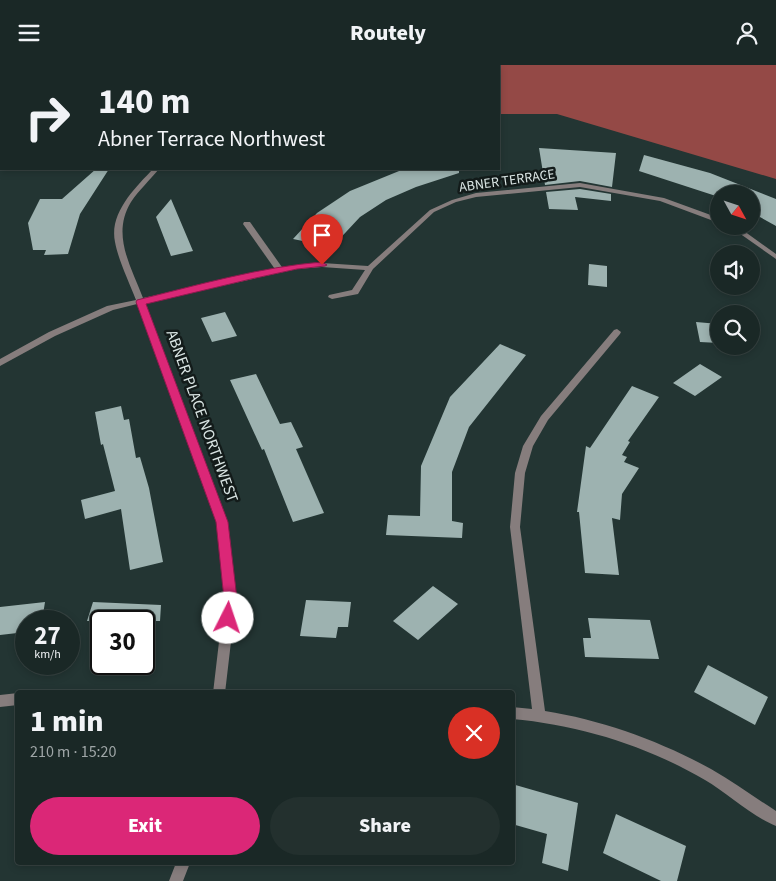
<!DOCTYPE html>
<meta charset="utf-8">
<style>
:root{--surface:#1a2826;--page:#23302e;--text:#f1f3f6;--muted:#9fa6a7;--line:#384443;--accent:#db2777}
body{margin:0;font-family:"Source Sans 3",sans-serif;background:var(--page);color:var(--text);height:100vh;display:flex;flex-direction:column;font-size:19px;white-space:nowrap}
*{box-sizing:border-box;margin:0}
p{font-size:16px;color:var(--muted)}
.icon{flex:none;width:28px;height:28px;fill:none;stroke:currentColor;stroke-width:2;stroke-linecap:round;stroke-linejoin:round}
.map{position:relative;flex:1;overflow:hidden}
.sheet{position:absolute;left:15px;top:625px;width:500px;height:175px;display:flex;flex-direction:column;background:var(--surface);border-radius:5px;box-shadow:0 2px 8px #0003,0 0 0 1px var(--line)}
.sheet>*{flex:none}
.banner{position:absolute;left:0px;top:0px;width:500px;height:105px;box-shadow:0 2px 8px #0003,0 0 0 1px var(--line);background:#1a2826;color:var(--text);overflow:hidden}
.needle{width:32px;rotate:130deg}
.tools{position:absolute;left:710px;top:120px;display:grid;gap:10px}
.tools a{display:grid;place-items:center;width:50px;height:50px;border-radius:50%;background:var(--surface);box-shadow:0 2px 8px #0003,0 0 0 1px var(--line);font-size:25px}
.speed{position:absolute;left:15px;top:545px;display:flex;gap:10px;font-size:25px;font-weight:700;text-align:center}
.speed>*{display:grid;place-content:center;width:65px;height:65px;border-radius:50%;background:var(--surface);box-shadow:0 2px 8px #0003,0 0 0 1px var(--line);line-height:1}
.speed small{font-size:12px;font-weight:400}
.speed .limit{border:2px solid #111;border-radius:8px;background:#fff;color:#111}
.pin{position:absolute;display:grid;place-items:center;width:42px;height:42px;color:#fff;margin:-51px -21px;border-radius:50% 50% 50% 0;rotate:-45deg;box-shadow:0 0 5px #0007}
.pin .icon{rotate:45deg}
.me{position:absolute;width:55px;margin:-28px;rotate:4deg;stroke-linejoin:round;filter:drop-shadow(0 0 4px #0008)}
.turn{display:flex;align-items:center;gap:18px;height:105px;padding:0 15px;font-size:22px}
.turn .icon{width:65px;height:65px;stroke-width:2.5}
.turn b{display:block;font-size:35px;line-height:42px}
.round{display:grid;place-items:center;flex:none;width:52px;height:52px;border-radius:26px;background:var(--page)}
.overview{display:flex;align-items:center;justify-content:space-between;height:85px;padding:0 15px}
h1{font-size:30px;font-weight:800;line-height:38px}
.action{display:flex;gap:10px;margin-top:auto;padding:10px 15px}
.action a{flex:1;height:58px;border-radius:30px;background:var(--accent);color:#fff;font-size:20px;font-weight:800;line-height:58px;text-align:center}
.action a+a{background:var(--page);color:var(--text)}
header{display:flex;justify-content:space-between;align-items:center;height:65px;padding:0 15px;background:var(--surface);font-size:22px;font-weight:800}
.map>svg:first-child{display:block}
.forest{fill:#944946}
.building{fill:#9db2b0}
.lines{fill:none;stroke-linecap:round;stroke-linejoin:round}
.service{fill:#867d7d;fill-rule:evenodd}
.minor{fill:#867d7d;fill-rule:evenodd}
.route{fill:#db2777;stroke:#8e194d}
.labels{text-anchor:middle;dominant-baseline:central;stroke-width:5;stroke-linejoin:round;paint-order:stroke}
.far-street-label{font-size:14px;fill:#dae5e4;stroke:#131b1a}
.street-label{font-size:16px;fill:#dae5e4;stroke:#131b1a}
</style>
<header><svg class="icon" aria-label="menu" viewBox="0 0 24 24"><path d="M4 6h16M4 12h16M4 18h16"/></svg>Routely<svg class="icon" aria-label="person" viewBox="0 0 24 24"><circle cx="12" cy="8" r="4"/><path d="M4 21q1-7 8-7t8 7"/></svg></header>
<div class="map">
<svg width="776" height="816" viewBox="0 0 776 816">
<rect width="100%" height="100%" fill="#233533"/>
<path class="forest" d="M259 0H776V114L557 49H499V1Z"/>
<path class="building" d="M539 83 616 88 612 122 580 116 545 120Z
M644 90 710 108 776 134V161L751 147V129H719V132L639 106Z
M96 104H109L80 149 68 189 44 190 46 185H33L28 158 40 134H62Z
M404 104H459V108L416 122 386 135 360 152 332 182 293 174 317 148 350 126Z
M580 124 611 129V136L575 132 578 145 549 144 546 127Z
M171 134 193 186 171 191 156 152Z
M589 199 607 201V222L588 220Z
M225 247 237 271 212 277 201 253Z
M696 257 719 259V278L700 277Z
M500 279 526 290 469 362 452 407V456L463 458 462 473 386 470 388 450 420 451 421 401 450 332Z
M700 299 722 312 695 331 673 318Z
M256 309 280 359 291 357 303 382 296 384 324 448 293 457 264 384 262 385 230 315Z
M632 321 659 332 628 376 630 377 622 390 627 392 624 397 639 403 622 429 620 455 612 453 619 510 585 508 579 447H577L586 381 590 383Z
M121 341 124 355 129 354 136 393 140 392 149 423 163 497 130 505 121 444 85 454 81 435 115 426 103 379 101 380 95 347Z
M433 521 458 539 418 575 393 556Z
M306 535 351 537 348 562H338L336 573 300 571Z
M45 537 42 556H26V567L0 570V542Z
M93 537 161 540 160 556H87Z
M588 553 650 555 659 594 585 592 583 573H591Z
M708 600 768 632 755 660 694 627Z
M512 719 578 738 568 806 542 798 547 769 512 759Z
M616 749 686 781 677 816H661L603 788Z"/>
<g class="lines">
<path class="service" d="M244 157H250L284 205 283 207H277L243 159Z"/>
<path class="minor" d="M27 0H37L38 1H28Z
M1 26V30L0 31V27Z
M153 104H159C150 115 139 125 131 137 111 170 131 201 143 233L297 200 322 198 368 201 430 145 452 135 476 128 580 118 664 133 719 153V158L660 136 580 122 476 132 456 137 434 147 373 204 358 229 332 234 328 232 329 230 352 225 365 205 322 202 297 204 145 238 227 457 236 534 225 628H213L224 534 217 457 137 239 113 245 55 271 0 301V294L49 267 107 241 136 235C129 217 118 194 115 177 109 148 135 123 153 104Z
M729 161H737L776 189V194Z
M617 264 621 267 620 269 548 355 533 381 525 408 520 462 545 646C602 655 660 676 711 704 734 717 754 732 776 746V761C753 752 727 728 705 715 647 681 580 660 512 654V642L532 644 510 462 515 408 523 381 541 351 614 265Z
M18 628V640L0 642V630Z
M176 798H190L183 816H169Z"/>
</g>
<path class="route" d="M322 197 327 200 325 201 297 204 251 214 146 239 228 457 237 534 233 557 228 558 223 557 221 553 224 534 216 457 136 237 137 235C198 220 260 202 322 197Z"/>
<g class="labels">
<g class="far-street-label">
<text transform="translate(507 116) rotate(-8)">ABNER TERRACE</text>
</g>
<g class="street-label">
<text transform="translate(202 351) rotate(70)">ABNER PLACE NORTHWEST</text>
</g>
</g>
</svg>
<div class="tools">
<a><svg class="needle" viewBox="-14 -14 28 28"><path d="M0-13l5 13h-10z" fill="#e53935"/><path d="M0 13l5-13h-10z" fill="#9fa6a7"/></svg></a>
<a><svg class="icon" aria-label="sound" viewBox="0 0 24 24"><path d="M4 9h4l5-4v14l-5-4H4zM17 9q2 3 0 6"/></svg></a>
<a><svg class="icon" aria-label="search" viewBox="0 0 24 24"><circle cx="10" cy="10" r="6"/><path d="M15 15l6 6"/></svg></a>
</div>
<div class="speed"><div>27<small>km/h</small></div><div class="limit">30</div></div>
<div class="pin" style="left:322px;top:200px;background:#d93025"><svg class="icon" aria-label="arrive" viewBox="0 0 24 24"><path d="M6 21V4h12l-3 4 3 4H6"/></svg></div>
<svg class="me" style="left:228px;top:553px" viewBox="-20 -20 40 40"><circle r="19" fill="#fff"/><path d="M0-13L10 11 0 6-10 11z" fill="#db2777"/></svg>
<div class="banner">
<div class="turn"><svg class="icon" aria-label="right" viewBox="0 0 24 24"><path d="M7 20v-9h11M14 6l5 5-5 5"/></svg><div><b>140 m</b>Abner Terrace Northwest</div></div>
</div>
<section class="sheet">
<div class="overview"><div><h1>1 min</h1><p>210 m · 15:20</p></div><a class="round" style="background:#d93025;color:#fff"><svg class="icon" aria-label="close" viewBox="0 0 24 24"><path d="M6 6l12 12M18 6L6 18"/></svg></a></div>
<div class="action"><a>Exit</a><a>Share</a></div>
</section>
</div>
